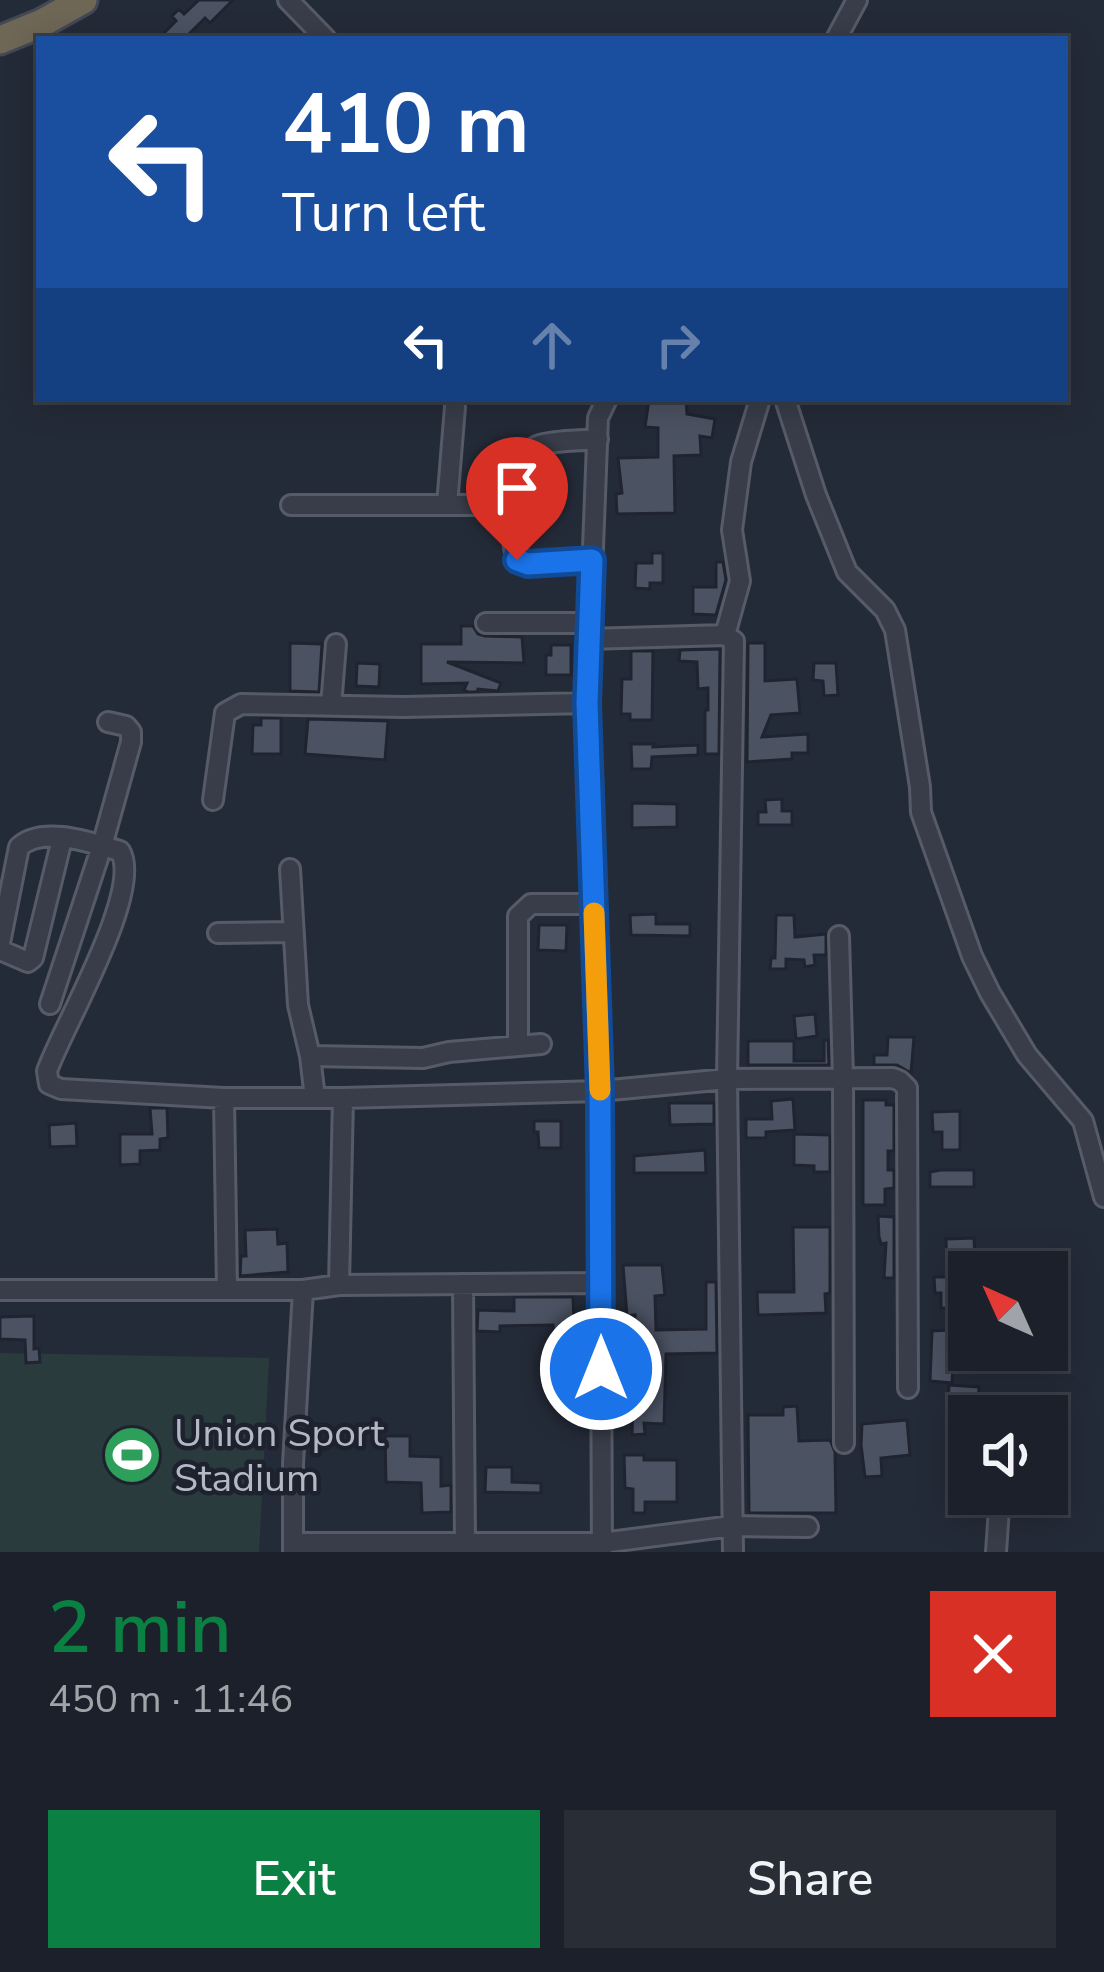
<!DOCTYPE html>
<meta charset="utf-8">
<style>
:root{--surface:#1b202a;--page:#282d36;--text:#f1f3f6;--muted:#a0a3a8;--line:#393e47;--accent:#0b8043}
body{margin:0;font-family:"Nunito Sans",sans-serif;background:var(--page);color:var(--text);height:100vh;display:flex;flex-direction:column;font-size:45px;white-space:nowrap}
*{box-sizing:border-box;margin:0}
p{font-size:39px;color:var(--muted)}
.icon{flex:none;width:66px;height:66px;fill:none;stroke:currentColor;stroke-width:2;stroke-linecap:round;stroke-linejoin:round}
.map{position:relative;height:1552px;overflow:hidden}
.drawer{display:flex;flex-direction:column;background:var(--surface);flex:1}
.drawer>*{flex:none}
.top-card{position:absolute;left:36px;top:36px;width:1032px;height:366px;border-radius:0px;box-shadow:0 6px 30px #0003,0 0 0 3px var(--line);background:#1a4fa0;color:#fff;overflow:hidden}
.needle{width:78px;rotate:315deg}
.buttons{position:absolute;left:948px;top:1251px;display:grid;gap:24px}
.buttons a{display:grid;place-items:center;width:120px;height:120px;border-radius:0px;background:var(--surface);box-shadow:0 6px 30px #0003,0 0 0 3px var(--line);font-size:60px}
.pin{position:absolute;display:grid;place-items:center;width:102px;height:102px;color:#fff;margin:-123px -51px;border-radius:50% 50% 50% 0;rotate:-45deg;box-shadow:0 0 12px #0007}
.pin .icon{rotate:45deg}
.me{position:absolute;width:132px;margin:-66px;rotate:0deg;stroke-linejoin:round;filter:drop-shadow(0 0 9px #0008)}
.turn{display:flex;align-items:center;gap:42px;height:252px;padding:0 48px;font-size:54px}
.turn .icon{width:156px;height:156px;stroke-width:2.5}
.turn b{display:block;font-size:84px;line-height:102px}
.lanes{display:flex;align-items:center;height:114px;padding:0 48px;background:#0003;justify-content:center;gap:60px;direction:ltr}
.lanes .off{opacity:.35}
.round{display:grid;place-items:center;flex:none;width:126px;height:126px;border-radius:0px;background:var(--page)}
.head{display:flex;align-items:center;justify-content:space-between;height:204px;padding:0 48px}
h1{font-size:72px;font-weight:600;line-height:90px;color:var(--accent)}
.primary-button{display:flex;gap:24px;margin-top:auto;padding:24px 48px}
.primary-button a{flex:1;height:138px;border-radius:0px;background:var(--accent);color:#fff;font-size:48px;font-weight:600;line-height:138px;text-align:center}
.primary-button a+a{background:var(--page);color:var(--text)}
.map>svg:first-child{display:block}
.green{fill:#2a3b3d}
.building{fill:#4b5262;stroke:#1f2430;stroke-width:3}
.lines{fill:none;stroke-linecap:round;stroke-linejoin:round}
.minor-casing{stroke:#565b67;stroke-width:24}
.highway-casing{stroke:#434854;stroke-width:33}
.minor{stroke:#383d49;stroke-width:18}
.highway{stroke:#6e6756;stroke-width:27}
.route-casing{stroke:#114b97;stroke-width:30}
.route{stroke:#1a73e8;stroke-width:21}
.slow{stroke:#f59e0b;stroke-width:21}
.labels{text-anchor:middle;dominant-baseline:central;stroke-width:9;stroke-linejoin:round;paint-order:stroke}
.poi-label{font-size:39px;fill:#b3b8c5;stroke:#1d222e;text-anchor:start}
</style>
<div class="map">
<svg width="1104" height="1552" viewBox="0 0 1104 1552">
<rect width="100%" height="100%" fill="#242b38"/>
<path class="green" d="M0 1353 269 1358 259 1552H0Z"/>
<path class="building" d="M199 0H233L210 23 205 18 184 39H169L164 33 176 21 172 16 179 9 184 14Z
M649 399H686L687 414 715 419 712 438 700 436 701 455 674 456 675 513 617 514 616 494 622 493 618 458 658 457V428L645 427Z
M652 553H663V583H650V589L635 588 636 563H652Z
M716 562H723L726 580 716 615 693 614V587H716Z
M461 626H473L478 634 485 636 522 637 524 663 447 662 501 683 498 691 478 689 477 692H468L464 690 467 683 421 684V644H461Z
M290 643 322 644 319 692 290 691Z
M748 643H765V681L797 679 800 713 771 715 762 737 808 734V753H792V759L747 762Z
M551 645H571V675H546V655H551Z
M720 649 719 754H705V710H708V688L698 689 697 662 679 661 680 650Z
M631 651H653L652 720H630V714H621L622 679H631Z
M357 663 380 664 379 687 356 686Z
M814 663H836L838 695 824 696 823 681 813 680Z
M261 718H281V754H252L253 725H261Z
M308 719 388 721 385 760 305 754Z
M631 744H654L653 747 698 745V755L652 757 651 769H632Z
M782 799V811H792V825H758V812H766L765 800Z
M632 803 677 804V827L632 828Z
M656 914V924H690V936L631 935 630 915Z
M776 915H794L795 937 826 934V955H814L815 965 805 967 804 960 786 959V969H770L771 958H775Z
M539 925H567L566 951 538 950Z
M815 1014 817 1036 796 1039 794 1016Z
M888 1037H914L911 1073 897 1065H874V1055H887Z
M824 1040H828L829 1065H748V1041H794V1061H824Z
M793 1099 795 1130 766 1132V1138H746V1119H772L771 1101Z
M863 1100H886V1105H894V1151H888V1170H894V1188L885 1189V1205H863Z
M669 1103H714V1124L670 1125Z
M150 1108H167L168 1138 160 1139V1150L140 1151V1164L120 1165V1134H152Z
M960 1111V1150H942V1132H933L932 1112Z
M534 1121H561V1148H539L538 1132H534Z
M76 1123 77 1146 50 1147 49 1125Z
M794 1134 830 1135V1172H814V1166L794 1165Z
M705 1150 706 1173H634V1156Z
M941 1170H974V1187H930V1172Z
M878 1216 894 1217V1278H884L886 1243 881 1244 879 1237Z
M793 1227H830V1293L825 1294 826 1313 758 1315 757 1292H794Z
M277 1229 278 1244 287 1243 288 1272 240 1276 241 1256H246L245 1230Z
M974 1238 975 1259H978L979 1272H969V1322H965V1327H963V1347H954L952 1383 930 1381 932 1331 949 1330 948 1308H941V1293H935L934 1277H947L946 1239Z
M623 1265H662L665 1295 655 1296 656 1330 706 1329V1282H716L717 1353 666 1354 664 1424 644 1423 645 1434 632 1435 635 1315 627 1316Z
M514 1297H573L575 1350H554L553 1325 500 1326V1332L477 1331 478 1310 514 1311Z
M34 1316V1349L39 1348 40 1362 26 1363 25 1340 0 1339V1317Z
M949 1385 979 1387 978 1405 969 1404V1462L954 1461 953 1403H948Z
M797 1406 799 1441 830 1440 835 1452 836 1513H749L748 1415H783V1407Z
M907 1420 910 1455 881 1458 882 1476 865 1477 861 1445 862 1424Z
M385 1436H410V1456L441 1457V1486L451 1485V1512L422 1513 421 1483 386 1482Z
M624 1455H644V1460H677V1502H645V1513H633V1489L625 1488Z
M486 1467H512V1482L541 1483V1493L485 1492Z"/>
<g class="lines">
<defs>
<path id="minor" d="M288 0 326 39
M836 39 857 0
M785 399 816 495 847 572 885 610 895 630 920 787 921 812 972 956 990 993 1027 1055 1083 1121 1104 1197
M291 505H512
M447 505 455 407
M593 560 528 564 517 560C508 534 509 455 540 445 558 440 580 441 598 439
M486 623H590
M725 635 740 581 732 530 741 462 760 399
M588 639 725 635 734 641 727 1079 733 1552
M331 706 336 644
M213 800 225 713 241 704 403 707 587 703
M290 869 298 1005 310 1056 315 1098
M218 933 292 932
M839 936 843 1078 844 1443
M0 943 19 847C43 825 92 843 120 851 144 890 63 1026 47 1071L49 1084 61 1089 224 1098H343L600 1091 727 1079 893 1078 900 1081 907 1088 908 1388
M0 950 28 962 33 958 62 839
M50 1004 102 846 131 742V732L126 726 108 722
M518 1046V916L531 904H594
M310 1056 423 1058 449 1052 541 1044
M224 1098 227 1290
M463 1284 465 1543
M339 1285 343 1098
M0 1290H303L339 1285 601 1283
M1005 1416V1412
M295 1543H602L732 1526 808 1527
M293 1552V1464L303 1290
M602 1552 600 1091 587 703 598 418 607 399
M996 1552 1000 1494"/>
<path id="highway" d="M0 40 42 23 83 0"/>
</defs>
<use href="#minor" class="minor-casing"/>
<use href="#highway" class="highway-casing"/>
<use href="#minor" class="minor"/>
<use href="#highway" class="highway"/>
</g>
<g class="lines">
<defs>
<path id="route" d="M517 560 528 564 592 560 587 703 600 1091 601 1369"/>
</defs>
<use href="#route" class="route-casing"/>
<use href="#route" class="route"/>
<path class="slow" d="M594 913 600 1090"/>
</g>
<defs>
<symbol id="stadium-disc" viewBox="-11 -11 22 22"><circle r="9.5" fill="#2e9e5b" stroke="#1d222e"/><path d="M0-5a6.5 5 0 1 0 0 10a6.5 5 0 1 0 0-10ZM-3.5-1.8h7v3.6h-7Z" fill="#fff"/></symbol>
</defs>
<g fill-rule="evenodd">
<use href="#stadium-disc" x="99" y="1422" width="66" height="66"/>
</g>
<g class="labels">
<g class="poi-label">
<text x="174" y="1433">Union Sport<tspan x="174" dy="45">Stadium</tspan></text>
</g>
</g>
</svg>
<div class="buttons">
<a><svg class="needle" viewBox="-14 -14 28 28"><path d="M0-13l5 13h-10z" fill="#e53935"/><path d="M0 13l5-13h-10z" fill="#a0a3a8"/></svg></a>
<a><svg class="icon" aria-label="sound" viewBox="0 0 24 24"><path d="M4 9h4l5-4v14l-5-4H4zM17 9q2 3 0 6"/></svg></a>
</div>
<div class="pin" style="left:517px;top:560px;background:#d93025"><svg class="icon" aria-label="arrive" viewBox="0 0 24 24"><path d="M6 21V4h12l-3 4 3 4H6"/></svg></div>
<svg class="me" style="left:601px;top:1369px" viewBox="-20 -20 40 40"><circle r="17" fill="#1a73e8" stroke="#fff" stroke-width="3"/><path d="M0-11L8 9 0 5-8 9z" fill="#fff"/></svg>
<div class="top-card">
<div class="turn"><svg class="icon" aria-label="left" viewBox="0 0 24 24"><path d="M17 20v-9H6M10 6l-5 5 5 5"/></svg><div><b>410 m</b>Turn left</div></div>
<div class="lanes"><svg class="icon" aria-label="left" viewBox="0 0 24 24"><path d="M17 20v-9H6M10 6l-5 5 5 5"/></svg><svg class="icon off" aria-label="ahead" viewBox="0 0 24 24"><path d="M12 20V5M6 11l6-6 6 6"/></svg><svg class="icon off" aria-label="right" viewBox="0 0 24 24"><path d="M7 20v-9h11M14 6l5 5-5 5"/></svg></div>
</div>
</div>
<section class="drawer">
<div class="head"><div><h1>2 min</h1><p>450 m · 11:46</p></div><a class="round" style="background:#d93025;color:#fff"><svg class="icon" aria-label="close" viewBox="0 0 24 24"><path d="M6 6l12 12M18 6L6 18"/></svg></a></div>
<div class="primary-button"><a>Exit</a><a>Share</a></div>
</section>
